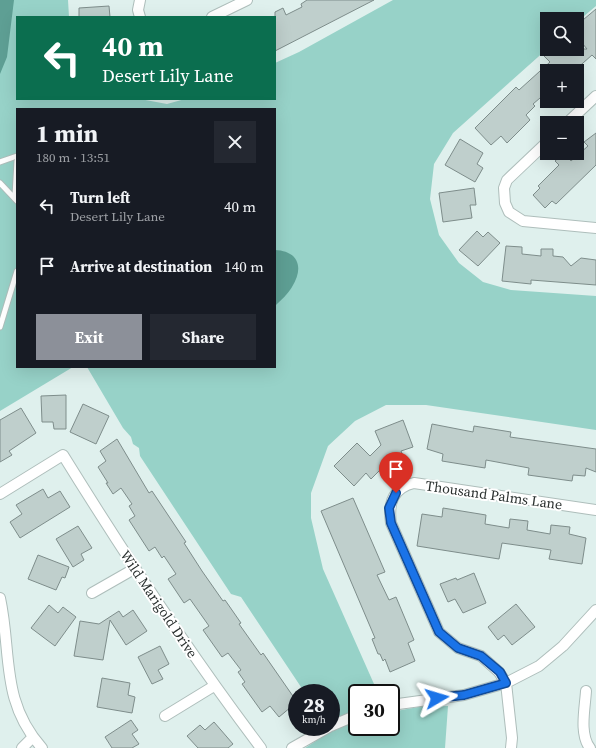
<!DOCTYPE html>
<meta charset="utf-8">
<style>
:root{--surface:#171b24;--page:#242831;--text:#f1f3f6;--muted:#9ea1a6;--accent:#8c9099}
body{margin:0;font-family:"Source Serif 4",serif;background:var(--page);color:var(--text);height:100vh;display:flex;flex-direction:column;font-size:15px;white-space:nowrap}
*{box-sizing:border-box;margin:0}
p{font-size:13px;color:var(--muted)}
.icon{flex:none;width:22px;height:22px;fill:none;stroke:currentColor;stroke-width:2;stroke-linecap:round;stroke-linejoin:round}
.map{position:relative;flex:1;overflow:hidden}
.panel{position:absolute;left:16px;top:108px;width:260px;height:260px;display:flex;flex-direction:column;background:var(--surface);border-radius:0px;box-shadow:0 4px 16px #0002}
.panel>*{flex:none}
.hud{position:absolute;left:16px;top:16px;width:260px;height:84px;border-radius:0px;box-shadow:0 4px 16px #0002;background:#0b6e4f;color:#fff;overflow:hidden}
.controls{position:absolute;left:540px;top:12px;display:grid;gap:8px}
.controls a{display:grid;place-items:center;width:44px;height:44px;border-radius:0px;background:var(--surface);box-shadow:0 4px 16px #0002;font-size:20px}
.speed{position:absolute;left:288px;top:684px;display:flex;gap:8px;font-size:20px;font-weight:700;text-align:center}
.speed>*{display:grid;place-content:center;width:52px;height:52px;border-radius:50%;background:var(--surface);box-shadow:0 4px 16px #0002;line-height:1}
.speed small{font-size:10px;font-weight:400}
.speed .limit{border:2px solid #111;border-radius:6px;background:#fff;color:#111}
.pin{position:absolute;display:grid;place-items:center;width:34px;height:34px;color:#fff;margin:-41px -17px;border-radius:50% 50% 50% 0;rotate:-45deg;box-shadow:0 0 4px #0007}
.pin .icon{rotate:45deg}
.me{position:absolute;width:44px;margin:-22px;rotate:83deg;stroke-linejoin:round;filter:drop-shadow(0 0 3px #0008)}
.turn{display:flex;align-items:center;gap:14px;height:84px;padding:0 20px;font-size:18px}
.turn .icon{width:52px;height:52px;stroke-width:2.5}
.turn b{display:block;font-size:28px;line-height:34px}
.round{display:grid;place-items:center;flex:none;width:42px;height:42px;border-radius:0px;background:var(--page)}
.summary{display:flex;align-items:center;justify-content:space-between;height:68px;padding:0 20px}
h1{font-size:24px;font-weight:700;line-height:30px}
.cta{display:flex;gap:8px;margin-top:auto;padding:8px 20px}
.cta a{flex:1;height:46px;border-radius:0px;background:var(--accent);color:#fff;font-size:16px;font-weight:700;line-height:46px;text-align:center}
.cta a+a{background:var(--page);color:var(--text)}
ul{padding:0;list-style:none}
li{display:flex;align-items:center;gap:12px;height:60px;padding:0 20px}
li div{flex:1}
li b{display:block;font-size:15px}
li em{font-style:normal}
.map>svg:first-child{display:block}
.green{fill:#97d2c8}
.water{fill:#5e9f94}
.building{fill:#bfcfcc;stroke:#7e8d8b}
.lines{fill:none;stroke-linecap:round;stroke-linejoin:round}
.service-casing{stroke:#aebebb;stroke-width:7}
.minor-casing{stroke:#aebebb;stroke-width:12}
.service{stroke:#fff;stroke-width:5}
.minor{stroke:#fff;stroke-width:10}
.route-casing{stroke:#114b97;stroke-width:10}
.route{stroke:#1a73e8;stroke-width:7}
.labels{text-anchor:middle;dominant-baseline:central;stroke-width:4;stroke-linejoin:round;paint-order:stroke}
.street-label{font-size:14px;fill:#2a302f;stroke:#fff}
</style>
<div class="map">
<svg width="596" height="748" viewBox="0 0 596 748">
<rect width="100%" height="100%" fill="#dff0ed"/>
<path class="green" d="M0 0H68L69 17H17V99H140L167 104 185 99H275V63L299 52 393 0H596V6L577 22V19H547V49L453 133 434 164 430 199 439 235 459 263 483 282 511 290 596 296V430L426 405H386L355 421 328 446 311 493V518L323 569 378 693H357V727H391V712L418 707 448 706 445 748H305L330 732 327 727H331V693H305L241 597 231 594 140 456 139 448 133 444 131 437 123 428 87 367H275V109H17V367H73L0 411Z"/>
<path class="water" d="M0 0H14L7 57 0 74Z
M275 250C299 251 304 268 292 287 288 294 281 300 275 306Z"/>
<path class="building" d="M307 0H374L275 51V12L283 8 286 15 302 7 301 4Z
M109 6 110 17H79V8Z
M596 9V59L592 55 574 71H547V92L533 104 535 106 526 115 530 120 507 143 501 136 491 145 475 128 516 87 519 90 550 62 544 56 552 49H587L577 37V25Z
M596 133V165L556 204 552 201 545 208 533 195 540 188 538 186 559 165 555 161 564 153 571 161 588 146 584 142Z
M460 139 483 153 477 164 483 168 475 182 445 165Z
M474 188 476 205H470L472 218 443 222 439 193Z
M477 231 483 237 488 232 500 243 478 266 459 250Z
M506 246 522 247V254L541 256V249H553V256L563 257 571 266 581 258 596 260V285L531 280V284L502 281Z
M66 395V429H54L53 422H42L41 396Z
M83 404 109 416 96 444 70 432Z
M21 408 36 433 9 451 12 455 0 462V420Z
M403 420 413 447 401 451 403 456 388 462 371 479 366 473 354 486 334 466 357 443 370 456 381 445 375 431Z
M432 424 473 432 474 426 511 432 510 437 596 449V472L586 468 585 476 573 475 572 481 528 475 529 468 486 460 485 468 442 461 443 454 427 449Z
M117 439 149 493 152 491 186 542 184 543 202 571 223 601 225 600 241 623 239 624 261 655 263 653 297 702 279 717 270 706 262 712 242 684 245 682 238 672 241 670 228 653 222 657 203 630 209 626 190 599 184 603 168 579 176 574 164 556 162 558 155 547 149 551 129 520 135 516 129 506 132 504 121 488 113 494 106 483H108L98 467 106 461 100 451Z
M43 489 48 498 60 491 70 507 20 538 10 522 22 514 16 505Z
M353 498 385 572 377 575 389 600 396 597 414 640 408 643 415 661 390 672 385 659 383 661 380 654H378L372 639 375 638 321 511Z
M443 508 486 515 485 524 509 528 510 519 528 521 527 530 550 534 551 525 570 527 569 534 586 538 582 564 549 559 551 550 502 543 499 559 417 546 422 514 442 517Z
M78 526 92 548 81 554 84 560 73 567 56 539Z
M38 555 69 567 65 578 62 577 56 590 28 579Z
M474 573 486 603 463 613 455 599 448 602 440 584 456 578 457 580Z
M516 604 535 627 512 645 504 635 498 640 488 627Z
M49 605 58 613 63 607 76 617 55 646 31 628Z
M133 610 147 631 126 645 110 620 103 660 74 656 80 621 99 624 119 611 123 617Z
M160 646 169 664 158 670 163 679 152 684 138 657Z
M102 678 130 683 128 695 135 697 132 713 97 707Z
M131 720 138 730 132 734 139 744 132 748H112L105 737Z
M214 722 233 744 228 748H198L187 736 200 725 205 730Z"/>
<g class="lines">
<defs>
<path id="service" d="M0 162 17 156
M0 183 17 201
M15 196 17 161
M0 327 17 271"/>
<path id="minor" d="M140 17 138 10 140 0
M212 17 247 0
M567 123 596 96
M547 142 507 180 504 188 505 203 509 212 523 221 596 228
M0 494 63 455C125 555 190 654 261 748
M92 593 134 569
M0 598C12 653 0 701 42 748
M586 691C585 708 579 734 590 748
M391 705 464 695 506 683 539 666 563 646 596 610
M165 716 214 686
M331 726 357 715
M22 748 33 737
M292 748 329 727
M511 748 512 738 506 683 499 672 481 656 458 648 439 632 391 523C388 503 393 488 414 483L596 510"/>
</defs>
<use href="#service" class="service-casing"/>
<use href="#minor" class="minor-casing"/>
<use href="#service" class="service"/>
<use href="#minor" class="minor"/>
</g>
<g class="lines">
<defs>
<path id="route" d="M396 493 389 508 391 523 439 632 458 648 481 656 500 672 506 683 464 695 437 698"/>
</defs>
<use href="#route" class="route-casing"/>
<use href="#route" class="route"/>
</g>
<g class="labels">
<g class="street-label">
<text transform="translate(494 495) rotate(8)">Thousand Palms Lane</text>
<text transform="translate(159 604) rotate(56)">Wild Marigold Drive</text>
</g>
</g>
</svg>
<div class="controls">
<a><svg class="icon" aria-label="search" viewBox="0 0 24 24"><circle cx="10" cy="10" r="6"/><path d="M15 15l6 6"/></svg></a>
<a>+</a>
<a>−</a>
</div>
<div class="speed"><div>28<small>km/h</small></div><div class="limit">30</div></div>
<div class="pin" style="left:396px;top:493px;background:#d93025"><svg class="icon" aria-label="arrive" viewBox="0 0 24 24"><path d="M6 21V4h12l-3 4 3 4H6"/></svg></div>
<svg class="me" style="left:437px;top:698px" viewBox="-20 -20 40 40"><path d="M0-17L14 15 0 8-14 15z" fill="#1a73e8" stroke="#fff" stroke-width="4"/></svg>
<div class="hud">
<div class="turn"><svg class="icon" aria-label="left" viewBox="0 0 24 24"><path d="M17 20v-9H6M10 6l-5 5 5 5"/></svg><div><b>40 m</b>Desert Lily Lane</div></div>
</div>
<section class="panel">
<div class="summary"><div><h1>1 min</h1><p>180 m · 13:51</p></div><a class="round"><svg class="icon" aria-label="close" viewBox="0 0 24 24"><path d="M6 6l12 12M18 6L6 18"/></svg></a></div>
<ul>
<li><svg class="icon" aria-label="left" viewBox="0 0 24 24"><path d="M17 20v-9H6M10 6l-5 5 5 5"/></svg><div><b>Turn left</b><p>Desert Lily Lane</p></div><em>40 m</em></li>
<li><svg class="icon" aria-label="arrive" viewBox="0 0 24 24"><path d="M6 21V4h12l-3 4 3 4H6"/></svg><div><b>Arrive at destination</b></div><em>140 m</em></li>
</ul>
<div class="cta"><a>Exit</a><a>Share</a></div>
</section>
</div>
